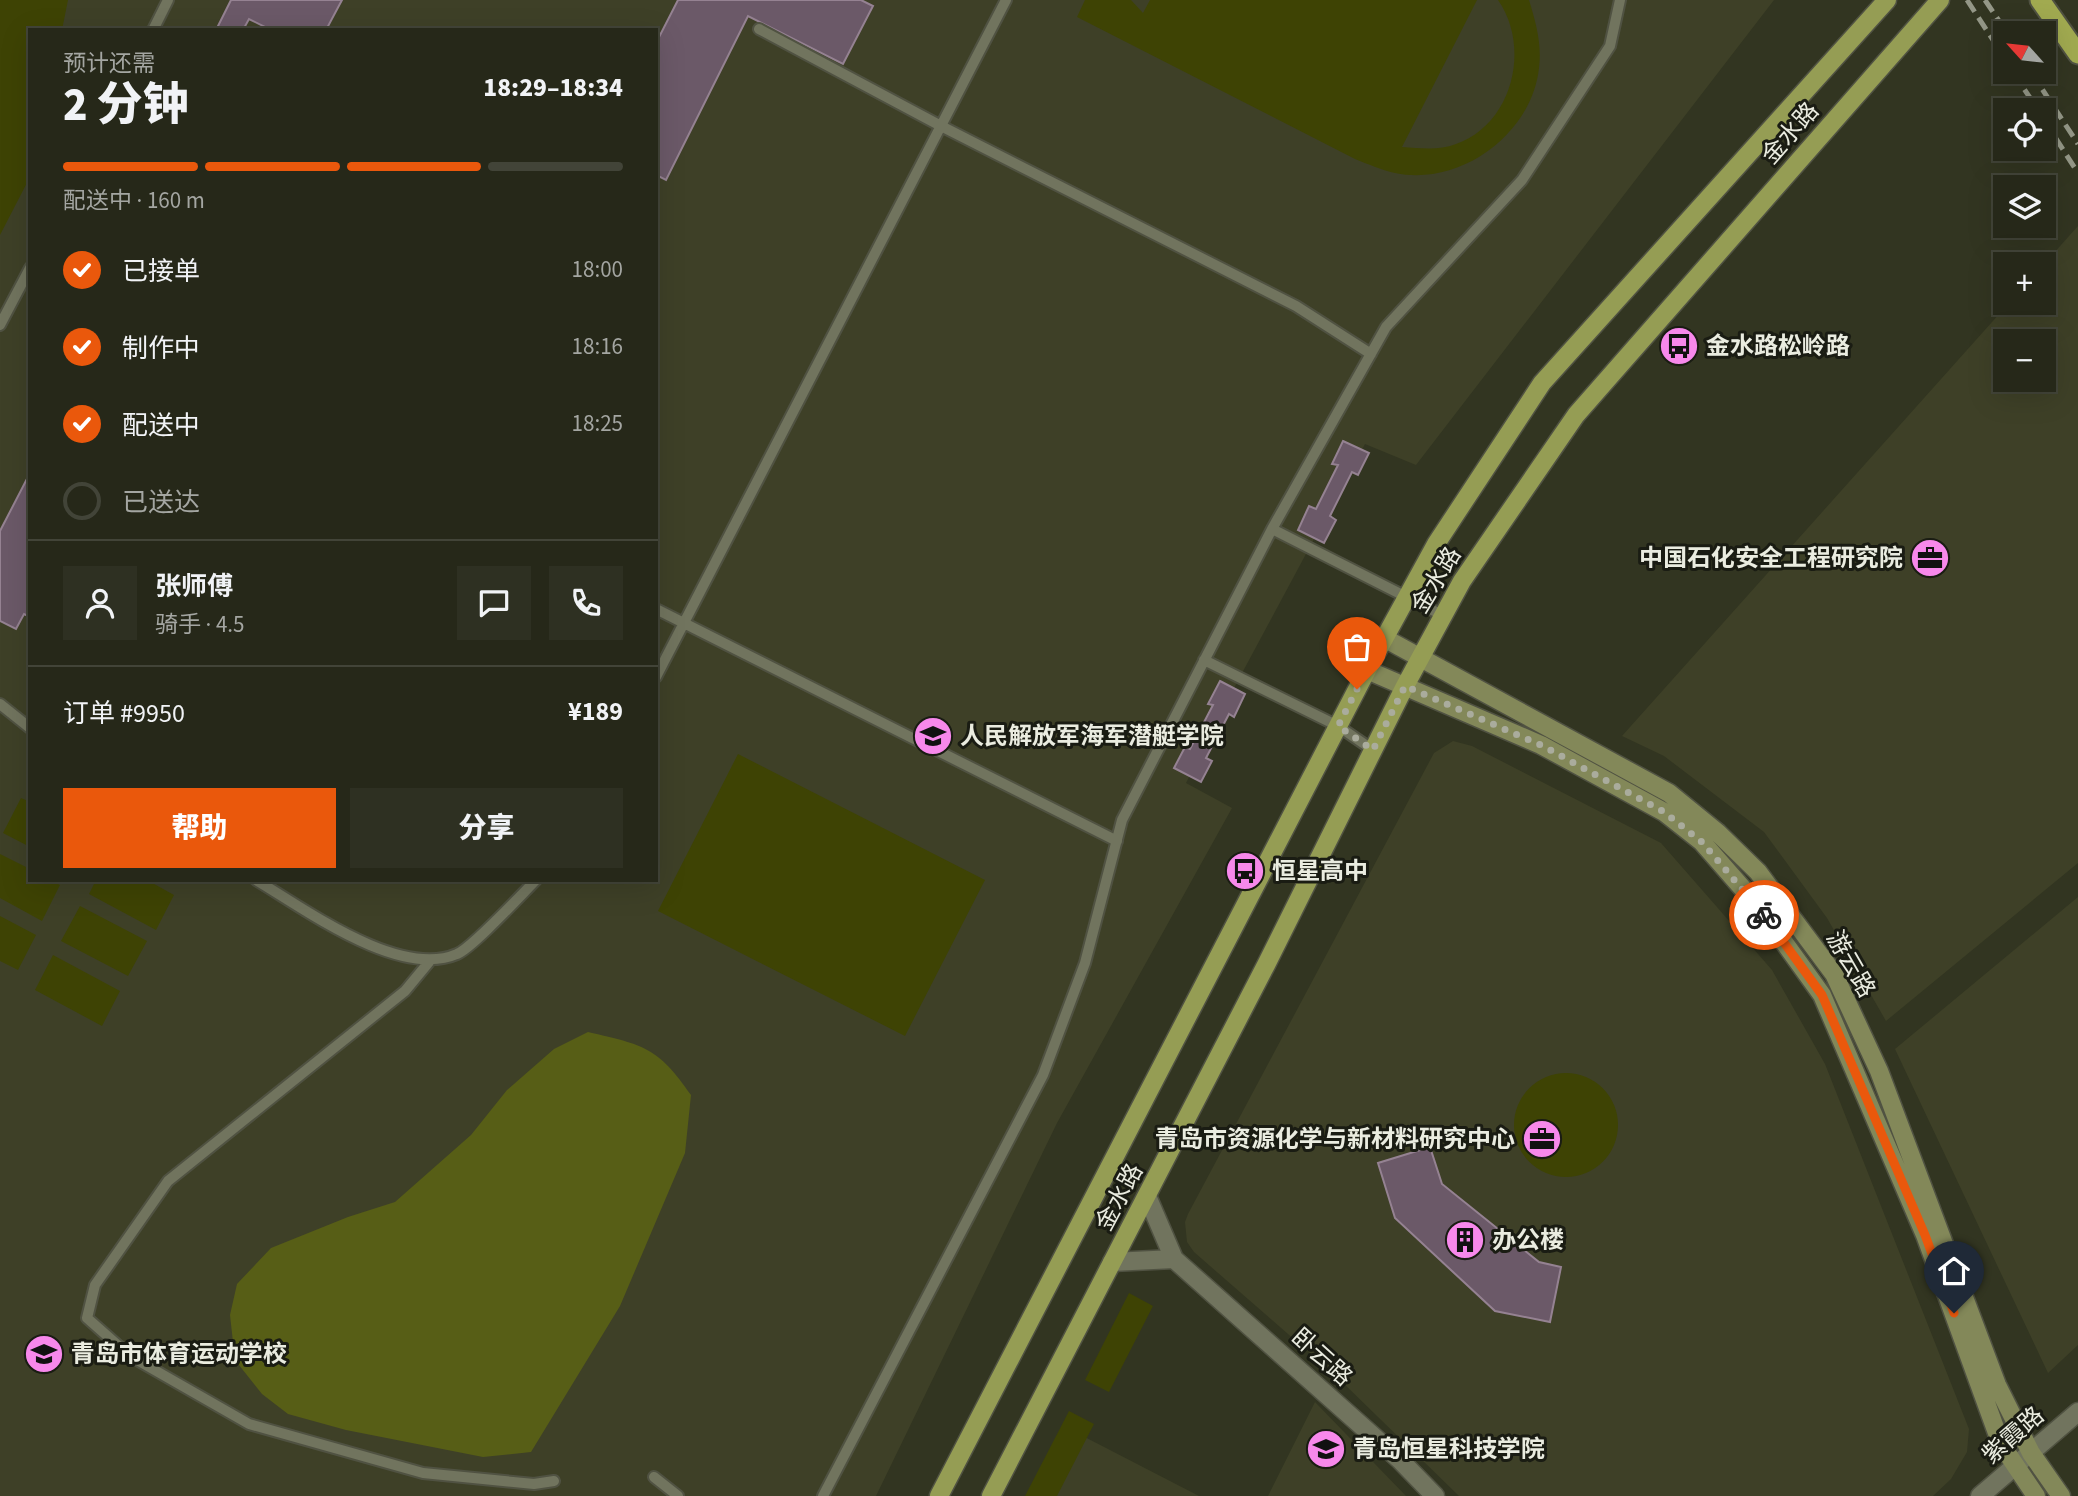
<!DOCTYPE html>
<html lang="zh">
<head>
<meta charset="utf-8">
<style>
  body { margin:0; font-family:"Source Sans 3","Noto Sans SC",sans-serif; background:#2e3022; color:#f1f3f6; height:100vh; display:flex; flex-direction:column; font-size:26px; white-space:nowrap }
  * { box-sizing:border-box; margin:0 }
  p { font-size:23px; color:#a4a6a2 }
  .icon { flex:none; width:38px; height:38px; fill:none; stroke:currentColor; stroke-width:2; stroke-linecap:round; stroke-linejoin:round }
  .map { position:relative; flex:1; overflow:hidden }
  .details { position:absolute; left:28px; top:28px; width:630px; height:854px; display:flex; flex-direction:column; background:#262819; border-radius:0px; box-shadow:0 7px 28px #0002,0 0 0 2px #424438 }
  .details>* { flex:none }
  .needle { width:46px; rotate:297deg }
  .buttons { position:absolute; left:1993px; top:21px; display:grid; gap:14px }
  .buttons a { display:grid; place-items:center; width:63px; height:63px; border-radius:0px; background:#262819; box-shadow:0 7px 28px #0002,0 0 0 2px #424438; font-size:35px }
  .pin { position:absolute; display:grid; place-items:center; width:60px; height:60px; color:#fff; margin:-72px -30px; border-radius:50% 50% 50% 0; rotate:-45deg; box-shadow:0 0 7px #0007 }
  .pin .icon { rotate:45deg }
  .courier { position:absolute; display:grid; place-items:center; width:70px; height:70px; margin:-35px; border:5px solid #ea580c; border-radius:50%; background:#fff; color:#222; box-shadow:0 2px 9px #0007 }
  .head em { font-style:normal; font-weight:800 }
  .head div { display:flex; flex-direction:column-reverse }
  .head { display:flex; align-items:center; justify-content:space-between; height:119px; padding:0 35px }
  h1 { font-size:46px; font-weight:800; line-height:52px }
  .bar { display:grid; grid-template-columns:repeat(4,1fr); gap:10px 7px; align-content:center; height:84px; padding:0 35px }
  .bar i { height:9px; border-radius:5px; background:#424438 }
  .bar .active { background:#ea580c }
  .bar p { grid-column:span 4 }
  .line { display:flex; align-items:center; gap:18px; padding:0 35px; border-top:2px solid #424438 }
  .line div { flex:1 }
  .round { display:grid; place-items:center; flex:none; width:74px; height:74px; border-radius:0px; background:#2e3022 }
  ol { padding:0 35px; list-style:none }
  li { display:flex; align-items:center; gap:21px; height:77px }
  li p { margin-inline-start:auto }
  li .icon { padding:7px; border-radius:50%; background:#ea580c; color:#fff; stroke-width:4 }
  li:last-child { color:#a4a6a2 }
  li i { width:38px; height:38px; border:4px solid #424438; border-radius:50% }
  .cta { display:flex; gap:14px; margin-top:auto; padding:14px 35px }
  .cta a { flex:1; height:80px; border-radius:0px; background:#ea580c; color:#fff; font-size:28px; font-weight:800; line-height:80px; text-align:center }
  .cta a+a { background:#2e3022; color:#f1f3f6 }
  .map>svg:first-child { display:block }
  .built { fill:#3e4027; fill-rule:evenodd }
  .green { fill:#3e4304 }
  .water { fill:#575e16 }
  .building { fill:#6b5968; stroke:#958292; stroke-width:2 }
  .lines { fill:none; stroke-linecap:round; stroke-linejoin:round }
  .service-casing { stroke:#505242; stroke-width:14 }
  .minor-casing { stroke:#505242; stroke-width:21 }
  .tertiary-casing { stroke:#505242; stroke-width:21 }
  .secondary-casing { stroke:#505242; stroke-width:21 }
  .primary-casing { stroke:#505242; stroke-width:21 }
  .trunk-casing { stroke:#505242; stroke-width:23 }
  .service { stroke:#71745e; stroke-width:10 }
  .minor { stroke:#71745e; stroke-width:18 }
  .tertiary { stroke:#71745e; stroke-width:18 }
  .secondary { stroke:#838859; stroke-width:18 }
  .primary { stroke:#959d54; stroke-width:18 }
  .trunk { stroke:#a1aa50; stroke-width:19 }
  .rail { stroke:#949787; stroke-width:5; stroke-dasharray:14 7; stroke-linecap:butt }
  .done { stroke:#aaac9d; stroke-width:7; stroke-dasharray:0 12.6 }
  .route { stroke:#ea580c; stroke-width:9 }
  .labels { text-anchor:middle; stroke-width:6; stroke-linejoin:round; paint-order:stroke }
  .street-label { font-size:24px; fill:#eaece0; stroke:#1a1c13 }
  .poi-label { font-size:24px; font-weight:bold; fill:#eaece0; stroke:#1a1c13; text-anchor:start }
</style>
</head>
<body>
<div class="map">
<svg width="2078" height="1496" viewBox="0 0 2078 1496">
  <rect width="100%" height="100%" fill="#323521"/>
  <path class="built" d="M0,0H1774L1416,465L1365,444L1234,688L1186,783L1232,808L1057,1123L876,1496H0ZM30,30H656V880H30Z
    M2078,226V863L1886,1021L1827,918L1764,832L1664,756L1622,736L2009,303H2044V264ZM2006,341H2044V380H2006Z
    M1453,741L1472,746L1661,843L1772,970L1825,1064L1969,1429L1967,1452L1951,1479L1933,1496H1459L1336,1376L1194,1252L1187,1242L1185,1222L1188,1214L1434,753Z
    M2078,897V1345L2048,1373L1895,1049Z
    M1315,1402L1406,1496H1268Z
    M1077,1433L1199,1496H1046Z"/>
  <path class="green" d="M0,0H68L62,30H30V177L0,235Z
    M1085,0H1131L1143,13L1150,0H1477L1402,147C1420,148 1438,151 1456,144C1513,124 1531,47 1498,0H1529C1536,23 1542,44 1539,68C1532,134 1460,187 1395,173C1381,170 1368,164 1355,159L1077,17Z
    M738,754L985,880L905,1036L658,911Z
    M21,798L30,802V847L3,833Z
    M0,854L30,869V880H50L60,885L42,921L0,898Z
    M96,880H147L174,895L156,930L89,894Z
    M80,906L147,941L128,976L61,941Z
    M0,916L36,935L18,970L0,961Z
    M53,955L120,991L102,1026L35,990Z
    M1514 1125a52 52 0 1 1 104 0a52 52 0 1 1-104 0Z
    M1129,1293L1153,1306L1109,1392L1085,1380Z
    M1069,1411L1094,1424L1057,1496H1025Z"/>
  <path class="water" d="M588,1032C644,1045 658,1047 691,1095L685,1153L620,1306L531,1452L483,1457L346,1430L288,1414L262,1394L235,1360L230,1315L237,1284L271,1248L348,1217L395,1202L471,1135L507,1090L554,1049Z"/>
  <path class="building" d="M231,0H342L326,30H271L249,19L243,30H216Z
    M678,0H861L873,6L843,64L748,16L666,180L656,175V43Z
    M1343,441L1369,453L1358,475L1352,472L1330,516L1336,520L1324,543L1298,530L1309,506L1316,509L1338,465L1332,464Z
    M30,473V617L24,614L16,629L0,621V531Z
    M1220,681L1245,694L1234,717L1229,714L1206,758L1212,761L1201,782L1174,768L1185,747L1190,749L1213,705L1208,704Z
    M1430,1147L1442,1184L1539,1262L1561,1267L1550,1322L1495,1311L1395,1218L1378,1163Z"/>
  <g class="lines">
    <g class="service-casing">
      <path id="service" d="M759,29L941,126L1296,306L1371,354
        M153,30L168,0
        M0,325L30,268
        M1272,529L1442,615
        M656,609L1117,841
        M1204,660L1338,726L1373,750
        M656,677L1006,0
        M0,704L30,728
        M256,880C305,909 399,979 457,954C472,948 521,895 536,880
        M429,962L405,991L168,1181L95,1285L87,1318L130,1356L249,1424L423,1473L534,1484L554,1481
        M654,1477L678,1496
        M823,1496L1043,1075L1085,963L1122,820L1272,529L1386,327L1522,180L1610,46L1620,0"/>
    </g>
    <g class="minor-casing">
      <path id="minor" d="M1174,1259L1400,1460L1435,1496
        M1112,1262L1174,1259L1147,1196"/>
    </g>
    <g class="tertiary-casing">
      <path id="tertiary" d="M1980,1496L2078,1412"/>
    </g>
    <g class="secondary-casing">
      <path id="secondary" d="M1384,638L1669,793L1718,833L1758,872L1834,974L1879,1071L1997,1385L2031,1453L2061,1496
        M1367,670L1541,745L1664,812L1702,842L1758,906L1822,995L1925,1235L2001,1444L2036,1496"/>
    </g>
    <g class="primary-casing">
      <path id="primary" d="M939,1496L1367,670L1436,544L1542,383L1887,0
        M991,1496L1266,965L1405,686L1462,581L1576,415L1940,0"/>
    </g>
    <g class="trunk-casing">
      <path id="trunk" d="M2040,0L2078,54"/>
    </g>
    <use href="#service" class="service"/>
    <use href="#minor" class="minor"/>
    <use href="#tertiary" class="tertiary"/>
    <use href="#secondary" class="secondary"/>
    <use href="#primary" class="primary"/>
    <use href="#trunk" class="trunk"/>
    <path class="rail" d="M1967,0L2006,60
      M1985,0L2007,33
      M2013,72L2038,110
      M2031,72L2078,144
      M2044,120L2078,173"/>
  </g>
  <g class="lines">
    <path class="done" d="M1357,689L1338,726L1373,750L1405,686L1541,745L1664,812L1702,842L1764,915"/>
    <path class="route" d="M1764,915L1822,995L1925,1235L1954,1313"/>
  </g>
  <defs>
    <g id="bus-disc" transform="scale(2.0125)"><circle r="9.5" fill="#f788eb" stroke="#1a1c13"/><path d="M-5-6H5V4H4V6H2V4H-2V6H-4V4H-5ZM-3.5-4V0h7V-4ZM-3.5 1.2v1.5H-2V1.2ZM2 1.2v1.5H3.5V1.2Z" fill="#111"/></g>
    <g id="office-disc" transform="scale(2.0125)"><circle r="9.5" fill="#f788eb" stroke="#1a1c13"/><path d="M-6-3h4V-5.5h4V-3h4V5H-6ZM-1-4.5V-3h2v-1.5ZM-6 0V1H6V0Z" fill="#111"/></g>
    <g id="university-disc" transform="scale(2.0125)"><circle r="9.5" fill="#f788eb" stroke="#1a1c13"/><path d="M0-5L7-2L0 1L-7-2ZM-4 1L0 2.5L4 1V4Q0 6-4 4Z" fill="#111"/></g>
    <g id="building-disc" transform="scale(2.0125)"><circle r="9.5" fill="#f788eb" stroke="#1a1c13"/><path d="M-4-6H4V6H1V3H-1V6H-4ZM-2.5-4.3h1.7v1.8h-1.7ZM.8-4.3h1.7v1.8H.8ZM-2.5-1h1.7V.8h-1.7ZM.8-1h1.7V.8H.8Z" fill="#111"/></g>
    <g id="school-disc" transform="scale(2.0125)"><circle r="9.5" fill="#f788eb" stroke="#1a1c13"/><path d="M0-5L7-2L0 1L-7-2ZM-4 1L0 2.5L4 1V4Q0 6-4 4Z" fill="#111"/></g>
  </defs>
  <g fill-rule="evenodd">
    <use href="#bus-disc" x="1679" y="346"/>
    <use href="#office-disc" x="1930" y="558"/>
    <use href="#university-disc" x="933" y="736"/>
    <use href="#bus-disc" x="1245" y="871"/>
    <use href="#office-disc" x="1542" y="1139"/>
    <use href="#building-disc" x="1465" y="1240"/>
    <use href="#school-disc" x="44" y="1354"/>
    <use href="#university-disc" x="1326" y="1449"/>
  </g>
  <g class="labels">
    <g class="street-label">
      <text transform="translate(1790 133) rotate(-49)" y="8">金水路</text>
      <text transform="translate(1436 580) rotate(-59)" y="8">金水路</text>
      <text transform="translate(1851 964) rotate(60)" y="8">游云路</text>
      <text transform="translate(1119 1197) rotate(-62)" y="8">金水路</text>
      <text transform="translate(1322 1357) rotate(42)" y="8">卧云路</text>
      <text transform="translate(2013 1435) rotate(-41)" y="8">紫霞路</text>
    </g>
    <g class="poi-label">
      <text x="1706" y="354">金水路松岭路</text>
      <text x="1903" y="566" text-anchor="end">中国石化安全工程研究院</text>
      <text x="960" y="744">人民解放军海军潜艇学院</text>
      <text x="1272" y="879">恒星高中</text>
      <text x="1515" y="1147" text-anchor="end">青岛市资源化学与新材料研究中心</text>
      <text x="1492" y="1248">办公楼</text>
      <text x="71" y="1362">青岛市体育运动学校</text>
      <text x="1353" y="1457">青岛恒星科技学院</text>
    </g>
  </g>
</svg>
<div class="buttons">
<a><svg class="needle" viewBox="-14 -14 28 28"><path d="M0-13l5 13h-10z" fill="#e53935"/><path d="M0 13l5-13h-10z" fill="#a4a6a2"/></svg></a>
<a><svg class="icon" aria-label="locate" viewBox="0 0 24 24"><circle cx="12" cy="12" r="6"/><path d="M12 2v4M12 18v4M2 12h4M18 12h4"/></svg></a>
<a><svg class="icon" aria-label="layers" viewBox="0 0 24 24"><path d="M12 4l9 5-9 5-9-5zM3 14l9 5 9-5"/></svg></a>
<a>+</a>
<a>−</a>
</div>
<div class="pin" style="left:1357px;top:689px;background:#ea580c"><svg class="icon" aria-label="bag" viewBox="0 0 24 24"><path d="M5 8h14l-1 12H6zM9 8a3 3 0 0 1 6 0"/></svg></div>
<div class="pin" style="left:1954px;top:1313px;background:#1f2937"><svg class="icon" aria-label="home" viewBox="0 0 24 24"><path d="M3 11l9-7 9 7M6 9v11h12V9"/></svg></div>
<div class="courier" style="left:1764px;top:915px"><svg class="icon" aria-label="bike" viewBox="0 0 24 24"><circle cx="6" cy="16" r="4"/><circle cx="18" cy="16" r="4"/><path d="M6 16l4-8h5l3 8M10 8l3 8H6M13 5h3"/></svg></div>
<section class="details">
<div class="head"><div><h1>2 分钟</h1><p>预计还需</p></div><em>18:29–18:34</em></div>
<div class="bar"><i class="active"></i><i class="active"></i><i class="active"></i><i></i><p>配送中 · 160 m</p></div>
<ol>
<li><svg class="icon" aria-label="check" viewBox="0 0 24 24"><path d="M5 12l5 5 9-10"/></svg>已接单<p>18:00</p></li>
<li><svg class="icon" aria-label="check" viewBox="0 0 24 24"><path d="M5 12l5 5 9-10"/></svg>制作中<p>18:16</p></li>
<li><svg class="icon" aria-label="check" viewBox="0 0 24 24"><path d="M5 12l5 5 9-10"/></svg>配送中<p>18:25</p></li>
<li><i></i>已送达</li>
</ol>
<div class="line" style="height:126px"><a class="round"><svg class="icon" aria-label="person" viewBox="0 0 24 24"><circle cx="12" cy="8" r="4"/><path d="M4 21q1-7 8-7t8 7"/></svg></a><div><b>张师傅</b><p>骑手 · 4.5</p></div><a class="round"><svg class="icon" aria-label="chat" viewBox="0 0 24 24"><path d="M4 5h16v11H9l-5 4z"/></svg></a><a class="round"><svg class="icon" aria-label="phone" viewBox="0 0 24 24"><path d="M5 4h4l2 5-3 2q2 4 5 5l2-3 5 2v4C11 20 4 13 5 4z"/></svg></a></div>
<div class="line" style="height:91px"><div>订单 #9950</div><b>¥189</b></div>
<div class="cta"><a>帮助</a><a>分享</a></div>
</section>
</div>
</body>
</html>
